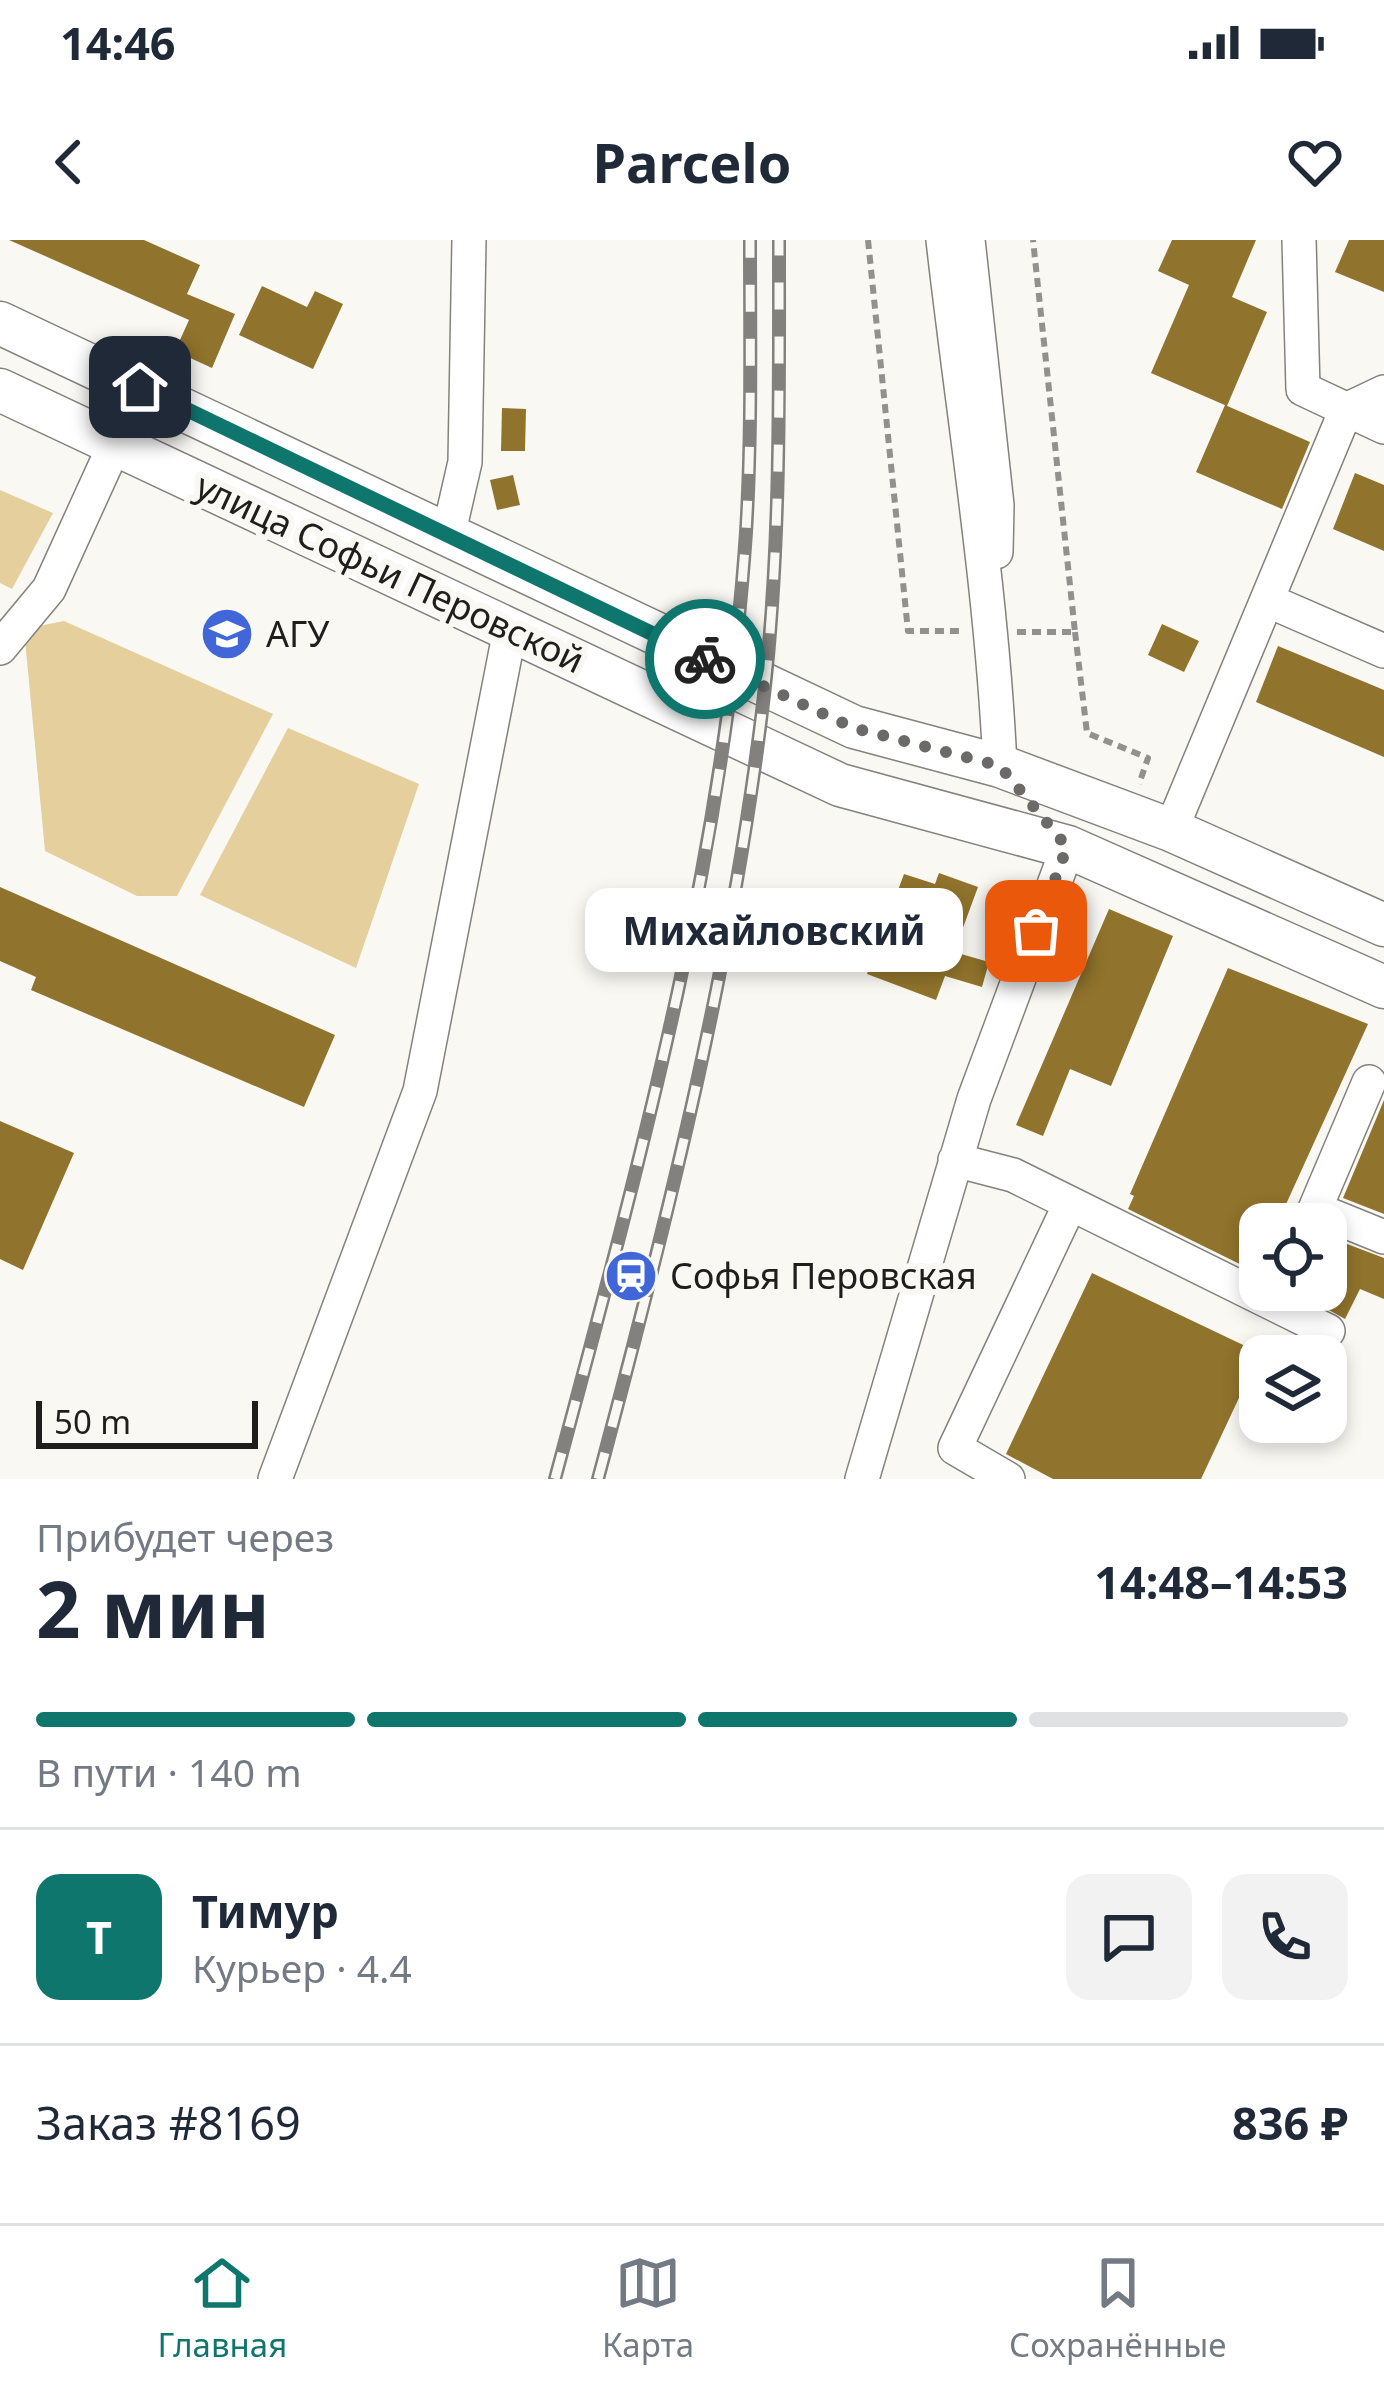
<!DOCTYPE html>
<html lang="ru">
<head>
<meta charset="utf-8">
<style>
  body { margin:0; font-family:"Noto Sans",sans-serif; background:#f2f2f3; color:#1f2937; height:100vh; display:flex; flex-direction:column; font-size:45px; white-space:nowrap }
  * { box-sizing:border-box; margin:0 }
  p { font-size:39px; color:#747a83 }
  .icon { flex:none; width:66px; height:66px; fill:none; stroke:currentColor; stroke-width:2; stroke-linecap:round; stroke-linejoin:round }
  .map { position:relative; height:1239px; overflow:hidden }
  .details { display:flex; flex-direction:column; background:#fff; flex:1 }
  .details>* { flex:none }
  .controls { position:absolute; left:1239px; top:963px; display:grid; gap:24px }
  .controls a { display:grid; place-items:center; width:108px; height:108px; border-radius:24px; background:#fff; box-shadow:0 6px 18px #0003; font-size:60px }
  .scale { position:absolute; left:36px; bottom:30px; width:222px; box-sizing:border-box; padding-left:12px; border:6px solid #1f1e1d; border-top:0; font-size:33px; line-height:42px; white-space:nowrap; color:#1f1e1d; -webkit-text-stroke:9px #faf8f3; paint-order:stroke }
  .pin { position:absolute; display:grid; place-items:center; width:102px; height:102px; color:#fff; margin:-51px; border-radius:24px; box-shadow:0 6px 18px #0006 }
  .courier { position:absolute; display:grid; place-items:center; width:120px; height:120px; margin:-60px; border:9px solid #0f766e; border-radius:50%; background:#fff; color:#222; box-shadow:0 3px 15px #0007 }
  .bubble { position:absolute; height:84px; border-radius:24px; background:#fff; box-shadow:0 6px 18px #0003; font-size:39px; font-weight:700; line-height:84px; text-align:center }
  .headline em { font-style:normal; font-weight:700 }
  .headline div { display:flex; flex-direction:column-reverse }
  .headline { display:flex; align-items:center; justify-content:space-between; height:204px; padding:0 36px }
  h1 { font-size:78px; font-weight:700; line-height:90px }
  .bar { display:grid; grid-template-columns:repeat(4,1fr); gap:18px 12px; align-content:center; height:144px; padding:0 36px }
  .bar i { height:15px; border-radius:9px; background:#e0e1e3 }
  .bar .selected { background:#0f766e }
  .bar p { grid-column:span 4 }
  .line { display:flex; align-items:center; gap:30px; padding:0 36px; border-top:3px solid #e0e1e3 }
  .line div { flex:1 }
  .round { display:grid; place-items:center; flex:none; width:126px; height:126px; border-radius:24px; background:#f2f2f3 }
  .status { display:flex; justify-content:space-between; align-items:center; height:84px; padding:0 60px; background:#fff; direction:ltr }
  .status svg { height:33px; fill:currentColor }
  header { display:flex; justify-content:space-between; align-items:center; height:156px; padding:0 36px; background:#fff; font-size:54px; font-weight:700 }
  .menu { display:flex; justify-content:space-around; align-items:center; height:168px; border-top:3px solid #e0e1e3; background:#fff; font-size:33px; color:#747a83 }
  .menu a { display:grid; justify-items:center; gap:6px }
  .menu .selected { color:#0f766e }
  .map>svg:first-child { display:block }
  .green { fill:#e5cf9d }
  .building { fill:#90732c }
  .lines { fill:none; stroke-linecap:round; stroke-linejoin:round }
  .minor-casing { stroke:#84827d; stroke-width:36 }
  .major-casing { stroke:#84827d; stroke-width:45 }
  .path { stroke:#92918e; stroke-width:6; stroke-dasharray:9 6; stroke-linecap:butt }
  .minor { stroke:#fff; stroke-width:33 }
  .major { stroke:#fff; stroke-width:42 }
  .rail-casing { stroke:#82817e; stroke-width:14 }
  .rail { stroke:#faf8f3; stroke-width:9; stroke-dasharray:27; stroke-linecap:butt }
  .done { stroke:#6c6a68; stroke-width:12; stroke-dasharray:0 21.6 }
  .route { stroke:#0f766e; stroke-width:15 }
  .labels { text-anchor:middle; stroke-width:12; stroke-linejoin:round; paint-order:stroke }
  .street-label { font-size:36px; fill:#1f1e1d; stroke:#faf8f3 }
  .poi-label { font-size:36px; fill:#1f1e1d; stroke:#faf8f3; text-anchor:start }
</style>
</head>
<body>
<div class="status"><b>14:46</b><svg viewBox="0 0 49 12"><path d="M0 12V9h3v3zM5 12V6h3v6zM10 12V3h3v9zM15 12V0h3v12zM26 1h20v11H26zM47 4h2v5h-2z"/></svg></div>
<header><svg class="icon" aria-label="back" viewBox="0 0 24 24"><path d="M15 5l-7 7 7 7"/></svg>Parcelo<svg class="icon" aria-label="heart" viewBox="0 0 24 24"><path d="M12 20l-8-8c-3-5 5-10 8-4 3-6 11-1 8 4z"/></svg></header>
<div class="map">
<svg width="1384" height="1239" viewBox="0 0 1384 1239">
  <rect width="100%" height="100%" fill="#faf8f3"/>
  <path class="green" d="M0,250L53,273L12,349L0,343Z
    M64,381L273,474L177,656H137L45,611L24,389Z
    M288,488L419,544L356,728L200,655Z"/>
  <path class="building" d="M9,0H144L200,25L187,54L235,74L212,128L175,111L189,80Z
    M1172,0H1256L1232,57L1267,72L1227,166L1151,133L1189,45L1158,31Z
    M1349,0H1384V52L1335,32Z
    M262,46L307,67L315,51L343,64L313,129L239,95Z
    M1225,165L1310,202L1282,269L1196,232Z
    M502,168L526,169L525,211H501Z
    M1355,233L1384,245V311L1333,289Z
    M513,235L520,265L497,270L490,240Z
    M1162,384L1199,401L1184,432L1148,415Z
    M1278,406L1384,450V517L1256,462Z
    M939,633L978,647L954,712L989,722L982,747L945,736L936,760L867,734L904,634L935,644Z
    M0,647L335,795L304,867L31,750L36,737L0,721Z
    M1109,669L1173,696L1111,846L1070,829L1043,896L1016,885Z
    M1228,728L1368,784L1277,984H1260V1034L1128,969L1134,956L1130,954Z
    M1384,860V974L1343,958Z
    M0,881L74,913L23,1030L0,1019Z
    M1326,996L1384,1018V1059L1360,1049L1345,1079L1293,1050H1326Z
    M1092,1033L1260,1113L1201,1239H1053L1006,1214Z"/>
  <g class="lines">
    <g class="minor-casing">
      <path id="minor" d="M943,0C963,176 992,350 1000,526
        M968,0L997,265L996,312
        M1299,0L1303,149L1384,187
        M448,296L465,222L469,0
        M1269,361L1384,411
        M0,408L49,349L115,204
        M1171,590L1346,170L1384,152
        M1369,842L1315,969L1384,997
        M955,920L1013,935L1328,1091
        M275,1239L420,851L510,390
        M862,1239L974,859L1068,607
        M1008,1239L955,1208L1070,964"/>
    </g>
    <g class="major-casing">
      <path id="major" d="M0,83L854,487L1000,526L1171,590L1384,685
        M0,150L840,545L1068,607L1384,747"/>
    </g>
    <path class="path" d="M868,0L908,391H962
      M1017,392H1075L1033,0
      M1075,392L1087,493L1148,518L1139,544"/>
    <use href="#minor" class="minor"/>
    <use href="#major" class="major"/>
    <g class="rail-casing">
      <path id="rail" d="M555,1239C638,929 725,614 746,292C752,195 750,97 750,0
        M598,1239C667,981 733,721 764,455C781,305 779,151 779,0"/>
    </g>
    <use href="#rail" class="rail"/>
  </g>
  <g class="lines">
    <path class="done" d="M705,419L854,488L1000,526L1067,607L1036,691"/>
    <path class="route" d="M140,147L705,419"/>
  </g>
  <defs>
    <g id="university-disc" transform="scale(2.7)"><circle r="9.5" fill="#4066d8" stroke="#faf8f3"/><path d="M0-5L7-2L0 1L-7-2ZM-4 1L0 2.5L4 1V4Q0 6-4 4Z" fill="#fff"/></g>
    <g id="station-disc" transform="scale(2.7)"><circle r="9.5" fill="#4066d8" stroke="#faf8f3"/><path d="M-3-6H3Q5-6 5-4V2Q5 4 3 4L4.5 6H3L1.5 4h-3L-3 6H-4.5L-3 4Q-5 4-5 2V-4Q-5-6-3-6ZM-3.5-4v3h7v-3ZM-3.5 1v1.5H-2V1ZM2 1v1.5H3.5V1Z" fill="#fff"/></g>
  </defs>
  <g fill-rule="evenodd">
    <use href="#university-disc" x="227" y="394"/>
    <use href="#station-disc" x="631" y="1036"/>
  </g>
  <g class="labels">
    <g class="street-label">
      <text transform="translate(390 333) rotate(25)" y="13">улица Софьи Перовской</text>
    </g>
    <g class="poi-label">
      <text x="266" y="407">АГУ</text>
      <text x="670" y="1049">Софья Перовская</text>
    </g>
  </g>
</svg>
<div class="controls">
<a><svg class="icon" aria-label="locate" viewBox="0 0 24 24"><circle cx="12" cy="12" r="6"/><path d="M12 2v4M12 18v4M2 12h4M18 12h4"/></svg></a>
<a><svg class="icon" aria-label="layers" viewBox="0 0 24 24"><path d="M12 4l9 5-9 5-9-5zM3 14l9 5 9-5"/></svg></a>
</div>
<div class="scale">50 m</div>
<div class="pin" style="left:1036px;top:691px;background:#ea580c"><svg class="icon" aria-label="bag" viewBox="0 0 24 24"><path d="M5 8h14l-1 12H6zM9 8a3 3 0 0 1 6 0"/></svg></div>
<div class="pin" style="left:140px;top:147px;background:#1f2937"><svg class="icon" aria-label="home" viewBox="0 0 24 24"><path d="M3 11l9-7 9 7M6 9v11h12V9"/></svg></div>
<div class="courier" style="left:705px;top:419px"><svg class="icon" aria-label="bike" viewBox="0 0 24 24"><circle cx="6" cy="16" r="4"/><circle cx="18" cy="16" r="4"/><path d="M6 16l4-8h5l3 8M10 8l3 8H6M13 5h3"/></svg></div>
<div class="bubble" style="left:585px;top:648px;width:378px">Михайловский</div>
</div>
<section class="details">
<div class="headline"><div><h1>2 мин</h1><p>Прибудет через</p></div><em>14:48–14:53</em></div>
<div class="bar"><i class="selected"></i><i class="selected"></i><i class="selected"></i><i></i><p>В пути · 140 m</p></div>
<div class="line" style="height:216px"><b class="round" style="background:#0f766e;color:#fff">Т</b><div><b>Тимур</b><p>Курьер · 4.4</p></div><a class="round"><svg class="icon" aria-label="chat" viewBox="0 0 24 24"><path d="M4 5h16v11H9l-5 4z"/></svg></a><a class="round"><svg class="icon" aria-label="phone" viewBox="0 0 24 24"><path d="M5 4h4l2 5-3 2q2 4 5 5l2-3 5 2v4C11 20 4 13 5 4z"/></svg></a></div>
<div class="line" style="height:156px"><div>Заказ #8169</div><b>836 ₽</b></div>
</section>
<nav class="menu">
<a class="selected"><svg class="icon" aria-label="home" viewBox="0 0 24 24"><path d="M3 11l9-7 9 7M6 9v11h12V9"/></svg>Главная</a>
<a><svg class="icon" aria-label="map" viewBox="0 0 24 24"><path d="M3 6l6-2 6 2 6-2v14l-6 2-6-2-6 2zM9 4v14M15 6v14"/></svg>Карта</a>
<a><svg class="icon" aria-label="saved" viewBox="0 0 24 24"><path d="M7 4h10v16l-5-4-5 4z"/></svg>Сохранённые</a>
</nav>
</body>
</html>
